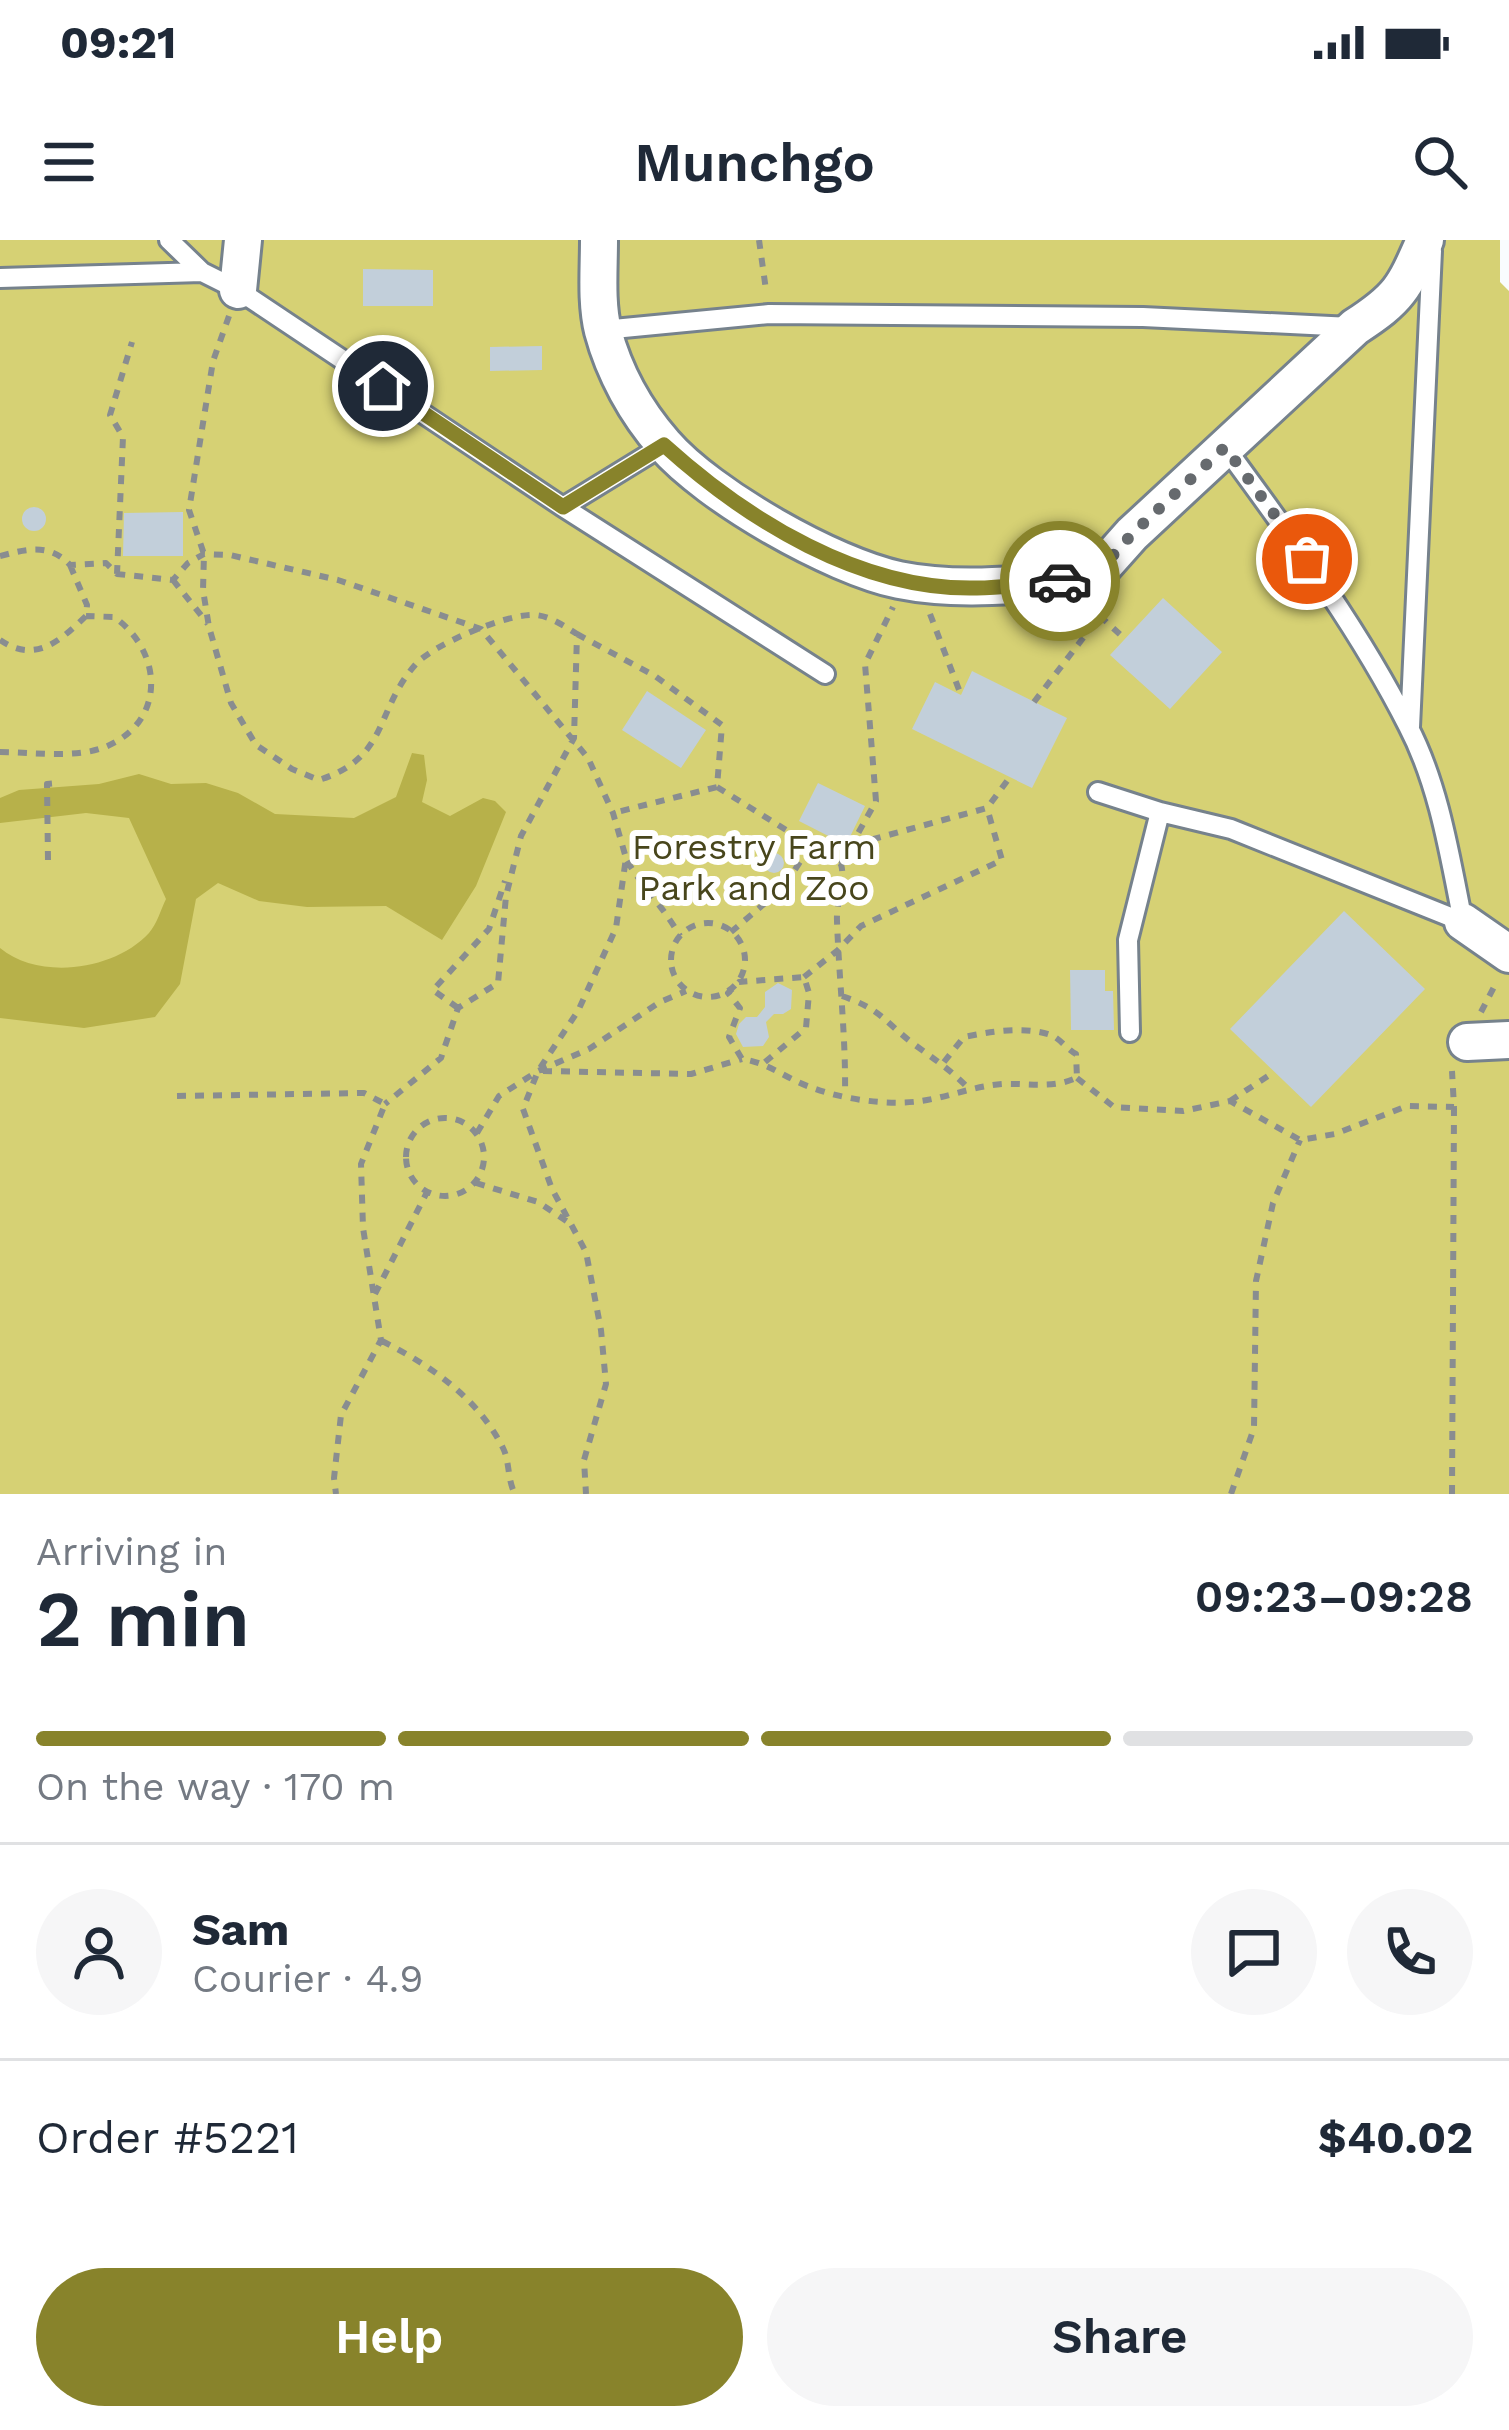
<!DOCTYPE html>
<html lang="en">
<head>
<meta charset="utf-8">
<style>
  body { margin:0; font-family:"Work Sans",sans-serif; background:#f6f6f7; color:#1f2937; height:100vh; display:flex; flex-direction:column; font-size:45px; white-space:nowrap }
  * { box-sizing:border-box; margin:0 }
  p { font-size:39px; color:#747a83 }
  .icon { flex:none; width:66px; height:66px; fill:none; stroke:currentColor; stroke-width:2; stroke-linecap:round; stroke-linejoin:round }
  .map { position:relative; height:1254px; overflow:hidden }
  .drawer { display:flex; flex-direction:column; background:#fff; flex:1 }
  .drawer>* { flex:none }
  .pin { position:absolute; display:grid; place-items:center; width:102px; height:102px; color:#fff; margin:-51px; border:6px solid #fff; border-radius:50%; box-shadow:0 3px 12px #0007 }
  .courier { position:absolute; display:grid; place-items:center; width:120px; height:120px; margin:-60px; border:9px solid #88832b; border-radius:50%; background:#fff; color:#222; box-shadow:0 3px 15px #0007 }
  .head em { font-style:normal; font-weight:600 }
  .head div { display:flex; flex-direction:column-reverse }
  .head { display:flex; align-items:center; justify-content:space-between; height:204px; padding:0 36px }
  h1 { font-size:78px; font-weight:600; line-height:90px }
  .bar { display:grid; grid-template-columns:repeat(4,1fr); gap:18px 12px; align-content:center; height:144px; padding:0 36px }
  .bar i { height:15px; border-radius:9px; background:#e0e1e3 }
  .bar .active { background:#88832b }
  .bar p { grid-column:span 4 }
  .line { display:flex; align-items:center; gap:30px; padding:0 36px; border-top:3px solid #e0e1e3 }
  .line div { flex:1 }
  .round { display:grid; place-items:center; flex:none; width:126px; height:126px; border-radius:63px; background:#f6f6f7 }
  .action { display:flex; gap:24px; margin-top:auto; padding:24px 36px }
  .action a { flex:1; height:138px; border-radius:72px; background:#88832b; color:#fff; font-size:48px; font-weight:600; line-height:138px; text-align:center }
  .action a+a { background:#f6f6f7; color:#1f2937 }
  .status { display:flex; justify-content:space-between; align-items:center; height:84px; padding:0 60px; background:#fff; direction:ltr }
  .status svg { height:33px; fill:currentColor }
  header { display:flex; justify-content:space-between; align-items:center; height:156px; padding:0 36px; background:#fff; font-size:54px; font-weight:600 }
  .map>svg:first-child { display:block }
  .green { fill:#d6d174 }
  .water { fill:#b7b14a }
  .building { fill:#c2cfda }
  .lines { fill:none; stroke-linecap:round; stroke-linejoin:round }
  .service-casing { stroke:#76828c; stroke-width:24 }
  .minor-casing { stroke:#76828c; stroke-width:42 }
  .path { stroke:#898d90; stroke-width:6; stroke-dasharray:9 9; stroke-linecap:butt }
  .service { stroke:#fff; stroke-width:18 }
  .minor { stroke:#fff; stroke-width:36 }
  .done { stroke:#666a6e; stroke-width:12; stroke-dasharray:0 21.6 }
  .route { stroke:#88832b; stroke-width:15 }
  .labels { text-anchor:middle; stroke-width:12; stroke-linejoin:round; paint-order:stroke }
  .park-label { font-size:36px; fill:#48461c; stroke:#fff }
</style>
</head>
<body>
<div class="status"><b>09:21</b><svg viewBox="0 0 49 12"><path d="M0 12V9h3v3zM5 12V6h3v6zM10 12V3h3v9zM15 12V0h3v12zM26 1h20v11H26zM47 4h2v5h-2z"/></svg></div>
<header><svg class="icon" aria-label="menu" viewBox="0 0 24 24"><path d="M4 6h16M4 12h16M4 18h16"/></svg>Munchgo<svg class="icon" aria-label="search" viewBox="0 0 24 24"><circle cx="10" cy="10" r="6"/><path d="M15 15l6 6"/></svg></header>
<div class="map">
<svg width="1509" height="1254" viewBox="0 0 1509 1254">
  <rect width="100%" height="100%" fill="#f9fcfe"/>
  <path class="green" d="M0,0H1500V42L1509,51V1254H0Z"/>
  <path class="water" d="M412,513L424,515L427,540L422,562L450,576L483,558L495,561L506,572L476,646L442,700L386,666L307,667L259,661L218,643L196,659L180,744L155,777L84,788L0,778V708C40,741 115,730 149,693C157,684 161,669 166,659L129,578L86,573L0,583V558L19,550L99,544L139,534L171,544L206,543L238,553L275,574L354,578L396,557Z"/>
  <path class="building" d="M363,29L433,30V66H363Z
    M542,106V130L490,131V107Z
    M22 279a12 12 0 1 1 24 0a12 12 0 1 1-24 0Z
    M183,272V316H123L124,273Z
    M1163,358L1222,412L1170,469L1110,415Z
    M972,431L1067,478L1032,548L912,489L935,442L961,455Z
    M647,451L706,490L681,528L622,490Z
    M818,543L865,566L846,605L799,581Z
    M764 623a10 10 0 1 1 20 0a10 10 0 1 1-20 0Z
    M1344,671L1425,749L1311,867L1230,789Z
    M1070,730H1105V751H1113L1114,790H1071Z
    M778,743L792,750L791,769L783,774H774L766,782L769,797L763,806L743,807L736,794L739,784L746,777H757L765,767V752Z"/>
  <g class="lines">
    <g class="service-casing">
      <path id="service" d="M169,0L202,32L238,50L563,267L825,434
        M0,38L202,32
        M603,90L769,74L1143,77L1351,87
        M1225,207C1290,296 1358,387 1408,486C1439,545 1450,617 1463,682
        M563,267L664,205
        M1410,487L1432,11
        M1098,552L1160,572L1231,589L1463,682
        M1130,792L1128,700L1160,572"/>
    </g>
    <g class="minor-casing">
      <path id="minor" d="M599,0C599,30 596,63 603,91C614,132 636,172 664,204C709,256 832,326 899,340C963,353 1027,343 1091,340L1132,294L1355,87C1400,58 1404,48 1425,0
        M238,50L243,0
        M1463,682L1509,714
        M1467,802L1509,800"/>
    </g>
    <path class="path" d="M759,0L766,50
      M229,76L213,121L189,270L204,314L203,350L209,387L231,463L256,505L292,529L319,540C390,517 374,471 416,424C434,404 508,373 535,375C550,376 564,386 577,394L574,498L521,596L506,656L498,743L458,768L441,818L385,864
      M0,316C27,309 50,303 70,325L106,323L117,334L173,340L188,323L204,314L230,315L338,340L481,389L588,518L613,573L626,618L616,688L578,771L538,831L523,869L552,949L586,1012L601,1090L606,1144L584,1220L586,1254
      M117,334L123,197L110,175L132,102
      M173,340L208,384
      M930,374L961,455
      M1100,376L1125,399
      M577,394L655,436L722,485L717,547L613,573
      M0,400C35,424 60,401 86,376L87,365L70,325
      M1034,462L1100,376L1098,368
      M0,512C32,512 75,519 105,507C167,482 163,411 114,377L86,376
      M717,547L841,624C846,643 836,662 837,681C839,740 846,797 845,855
      M48,620L47,544L58,543
      M627,621C643,647 664,668 680,696
      M844,622L870,600L987,568L1010,537
      M841,624L876,561L865,424L893,367
      M671 720a37 37 0 1 1 74 0a37 37 0 1 1-74 0Z
      M731,692L784,647L812,603
      M804,737L838,710L861,686L1002,620L987,568
      M842,756C883,770 883,781 915,805C934,819 951,830 968,848
      M458,768L433,750L489,689L505,641
      M1481,772L1497,741
      M765,822L806,788L809,753L804,737L739,742L728,753L740,768L729,797L742,819C769,823 785,838 810,847C841,859 888,866 921,861C949,857 974,846 1003,844C1029,843 1052,849 1076,838
      M944,822L964,797C989,792 1027,785 1053,796C1061,800 1068,810 1076,814L1077,838
      M543,831L691,834L742,819
      M1077,838L1114,867L1183,871L1230,861L1300,900L1335,894L1407,866L1454,867L1452,831
      M177,856L364,853L385,864L361,924L363,988L381,1100L341,1175L334,1238L336,1254
      M1230,861L1274,832
      M406 917a39 39 0 1 1 78 0a39 39 0 1 1-78 0Z
      M477,893L499,856L538,831L589,809L660,762L686,751
      M476,943L538,962L568,982
      M375,1054L427,952
      M382,1101C430,1125 478,1158 503,1208C510,1222 507,1239 515,1254
      M1231,1254L1254,1188L1256,1041L1273,963L1300,900
      M1452,1254L1454,868"/>
    <use href="#service" class="service"/>
    <use href="#minor" class="minor"/>
  </g>
  <g class="lines">
    <path class="done" d="M1060,341L1091,340L1132,294L1225,207L1307,319"/>
    <path class="route" d="M383,146L563,267L664,205C747,280 861,351 977,348C1004,348 1032,343 1060,341"/>
  </g>
  <g class="labels">
    <g class="park-label">
      <text x="754" y="619">Forestry Farm<tspan x="754" dy="41">Park and Zoo</tspan></text>
    </g>
  </g>
</svg>
<div class="pin" style="left:1307px;top:319px;background:#ea580c"><svg class="icon" aria-label="bag" viewBox="0 0 24 24"><path d="M5 8h14l-1 12H6zM9 8a3 3 0 0 1 6 0"/></svg></div>
<div class="pin" style="left:383px;top:146px;background:#1f2937"><svg class="icon" aria-label="home" viewBox="0 0 24 24"><path d="M3 11l9-7 9 7M6 9v11h12V9"/></svg></div>
<div class="courier" style="left:1060px;top:341px"><svg class="icon" aria-label="car" viewBox="0 0 24 24"><path d="M5 17H2v-5l4-1 3-4h7l3 4 3 1v5h-3M9 17h6M6 11h13"/><circle cx="7" cy="17" r="2"/><circle cx="17" cy="17" r="2"/></svg></div>
</div>
<section class="drawer">
<div class="head"><div><h1>2 min</h1><p>Arriving in</p></div><em>09:23–09:28</em></div>
<div class="bar"><i class="active"></i><i class="active"></i><i class="active"></i><i></i><p>On the way · 170 m</p></div>
<div class="line" style="height:216px"><a class="round"><svg class="icon" aria-label="person" viewBox="0 0 24 24"><circle cx="12" cy="8" r="4"/><path d="M4 21q1-7 8-7t8 7"/></svg></a><div><b>Sam</b><p>Courier · 4.9</p></div><a class="round"><svg class="icon" aria-label="chat" viewBox="0 0 24 24"><path d="M4 5h16v11H9l-5 4z"/></svg></a><a class="round"><svg class="icon" aria-label="phone" viewBox="0 0 24 24"><path d="M5 4h4l2 5-3 2q2 4 5 5l2-3 5 2v4C11 20 4 13 5 4z"/></svg></a></div>
<div class="line" style="height:156px"><div>Order #5221</div><b>$40.02</b></div>
<div class="action"><a>Help</a><a>Share</a></div>
</section>
</body>
</html>
